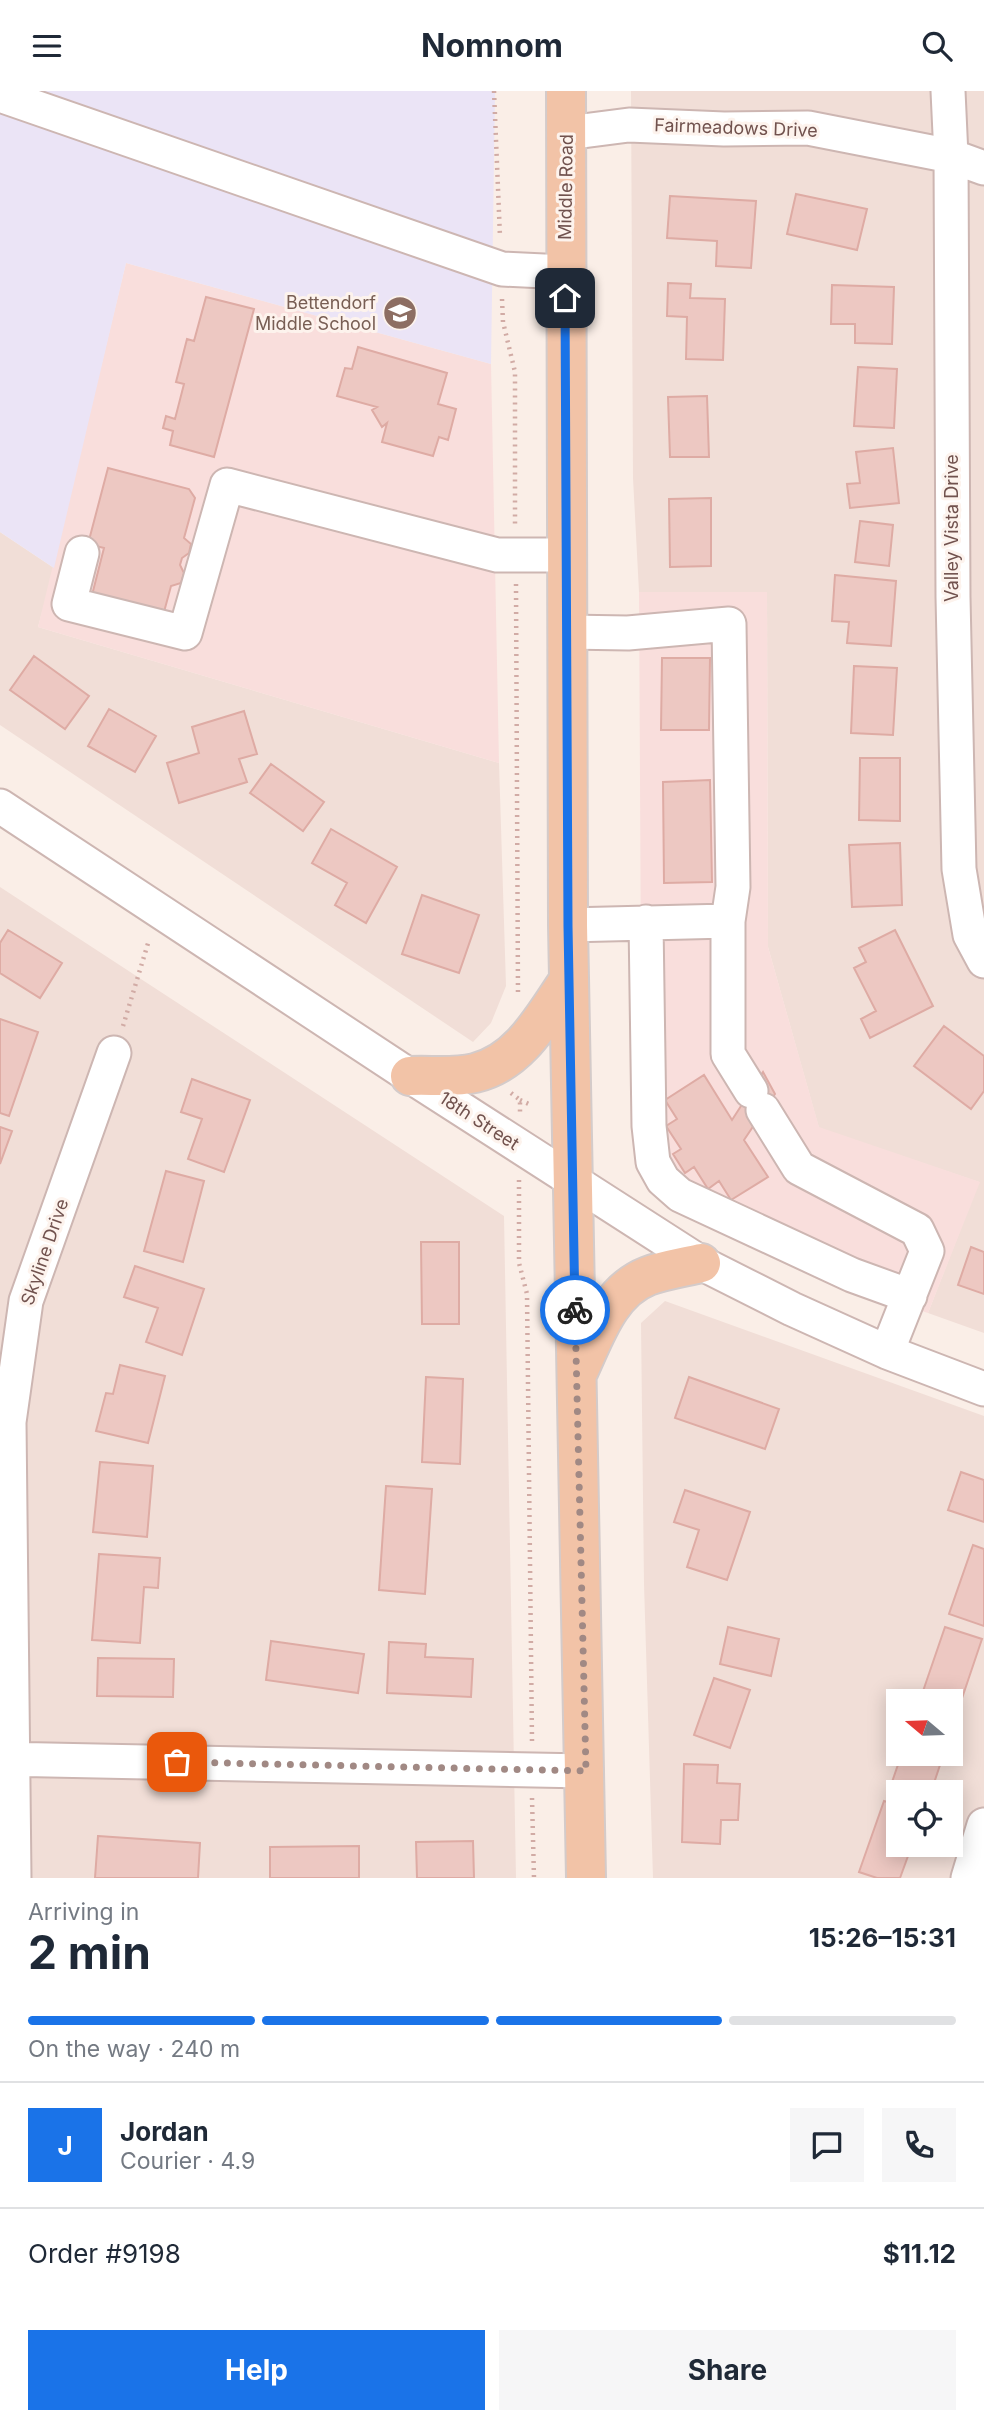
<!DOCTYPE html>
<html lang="en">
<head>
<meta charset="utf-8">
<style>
  body { margin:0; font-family:Inter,sans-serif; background:#f6f6f7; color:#1f2937; height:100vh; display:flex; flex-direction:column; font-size:26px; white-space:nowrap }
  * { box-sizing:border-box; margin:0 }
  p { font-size:23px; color:#747a83 }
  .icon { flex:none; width:38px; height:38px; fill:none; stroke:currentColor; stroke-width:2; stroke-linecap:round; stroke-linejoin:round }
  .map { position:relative; height:1787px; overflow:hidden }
  .panel { display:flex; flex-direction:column; background:#fff; flex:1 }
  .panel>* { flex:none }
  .needle { width:46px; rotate:289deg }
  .tools { position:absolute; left:886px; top:1598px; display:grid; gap:14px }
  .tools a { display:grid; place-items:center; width:77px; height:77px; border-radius:0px; background:#fff; box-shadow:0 4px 18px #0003; font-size:35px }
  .pin { position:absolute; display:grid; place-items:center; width:60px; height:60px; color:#fff; margin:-30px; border-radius:14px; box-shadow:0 4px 10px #0006 }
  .courier { position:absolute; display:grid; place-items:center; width:70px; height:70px; margin:-35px; border:5px solid #1a73e8; border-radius:50%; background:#fff; color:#222; box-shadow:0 2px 9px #0007 }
  .overview em { font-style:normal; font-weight:700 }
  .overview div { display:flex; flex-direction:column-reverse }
  .overview { display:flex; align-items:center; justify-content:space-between; height:119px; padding:0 28px }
  h1 { font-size:46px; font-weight:700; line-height:52px }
  .bar { display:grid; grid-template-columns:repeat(4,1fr); gap:10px 7px; align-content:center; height:84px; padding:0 28px }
  .bar i { height:9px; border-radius:5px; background:#e0e1e3 }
  .bar .active { background:#1a73e8 }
  .bar p { grid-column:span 4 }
  .line { display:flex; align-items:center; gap:18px; padding:0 28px; border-top:2px solid #e0e1e3 }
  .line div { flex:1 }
  .round { display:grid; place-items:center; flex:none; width:74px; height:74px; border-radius:0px; background:#f6f6f7 }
  .button { display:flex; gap:14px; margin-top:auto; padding:14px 28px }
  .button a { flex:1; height:80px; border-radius:0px; background:#1a73e8; color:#fff; font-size:28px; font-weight:700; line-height:80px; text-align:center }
  .button a+a { background:#f6f6f7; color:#1f2937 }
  header { display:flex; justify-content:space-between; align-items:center; height:91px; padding:0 28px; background:#fff; font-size:32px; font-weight:700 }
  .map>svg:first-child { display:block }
  .residential { fill:#f1ded7; fill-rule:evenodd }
  .commercial { fill:#f9dedc }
  .education { fill:#ebe4f6 }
  .building { fill:#edc8c2; stroke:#deaba4; stroke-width:2 }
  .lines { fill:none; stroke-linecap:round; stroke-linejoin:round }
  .minor-casing { stroke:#cdb6b2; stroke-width:37 }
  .major-casing { stroke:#d4cbca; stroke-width:42 }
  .path { stroke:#d1aba5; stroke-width:4.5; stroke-dasharray:2 5; stroke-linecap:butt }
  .minor { stroke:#fff; stroke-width:33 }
  .major { stroke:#f2c3a7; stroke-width:38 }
  .done { stroke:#a18984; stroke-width:7; stroke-dasharray:0 12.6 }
  .route { stroke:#1a73e8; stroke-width:9 }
  .labels { text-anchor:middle; stroke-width:6; stroke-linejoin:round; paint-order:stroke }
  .street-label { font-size:18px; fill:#71524e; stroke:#fdf3ed }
  .education-label { font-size:18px; fill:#785e54; stroke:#fdf3ed; text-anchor:end }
</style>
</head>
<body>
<header><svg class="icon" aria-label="menu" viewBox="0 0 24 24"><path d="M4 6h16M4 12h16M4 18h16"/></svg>Nomnom<svg class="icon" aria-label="search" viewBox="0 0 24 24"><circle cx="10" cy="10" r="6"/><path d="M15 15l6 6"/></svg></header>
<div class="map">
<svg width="984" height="1787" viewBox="0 0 984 1787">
  <rect width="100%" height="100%" fill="#faeee7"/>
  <path class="residential" d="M631,0H984V1242L928,1222L979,1091L819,1037L768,856L767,501H639L633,387Z
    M0,441L54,477L38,536L499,672L506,895L491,932L473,951L0,634Z
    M0,796L504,1125L516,1787H0Z
    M665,1210L984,1325V1787H653L644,1493L641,1232ZM898,1610H950V1662H898ZM898,1701H950V1754H898Z"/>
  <path class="commercial" d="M126,172L491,273L499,672L38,536Z
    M639,501H767L768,856L819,1036L980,1091L928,1222L835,1191L642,1064Z"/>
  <path class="education" d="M0,0H495L491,273L126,172L54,477L0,441Z"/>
  <path class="building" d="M796,103L867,118L857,159L787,143Z
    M670,105L756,110L751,177L716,175L717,150L667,147Z
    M668,192L691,193L690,207L725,208L723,269L686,268L687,226L667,225Z
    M832,194L894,196L892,253L855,252V233H831Z
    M206,206L254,218L214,366L170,354L173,340L163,337L166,325L175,328L184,293L176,291L187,248L194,250Z
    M358,256L447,282L438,313L456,318L448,349L439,346L433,365L382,351L387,332L382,336L372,319L377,316L337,305L345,277L352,278Z
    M858,276L897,278L894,337L854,335Z
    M707,305L709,366H670L668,306Z
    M893,357L899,412L850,417L847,393L860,392L856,361Z
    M108,377L189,398L195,407L184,447L191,453L189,462L182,467L180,474L184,482L181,492L171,495L164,521L90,512L104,457L88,453Z
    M711,407V475L670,476L669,408Z
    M860,430L893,434L889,475L855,471Z
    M835,484L896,490L891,555L847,552L849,531L832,530Z
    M34,565L89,605L65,638L10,599Z
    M662,567H710L709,639H661Z
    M854,575L897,577L893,644L851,642Z
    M109,618L156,645L135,681L88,655Z
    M244,620L257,663L239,668L247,691L179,712L167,672L199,662L192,636Z
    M860,667H900V730L859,729Z
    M271,673L324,711L303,740L250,702Z
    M710,689L712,791L664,792L663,691Z
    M331,738L397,776L366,832L335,814L347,792L312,772Z
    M900,752L902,814L852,816L849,754Z
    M422,804L479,824L459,882L402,863Z
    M8,839L62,872L40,907L0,882V852Z
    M895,839L933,915L870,947L861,928L876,920L854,877L866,871L859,857Z
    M0,928L38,941L9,1025L0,1022Z
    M944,935L984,965V1000L971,1018L914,975Z
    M763,981L775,1003L744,1049L768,1086L731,1109L719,1090L708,1098L694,1076L685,1082L673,1063L681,1058L666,1035L677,1028L665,1009L704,984L732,1029Z
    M192,988L250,1009L224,1081L188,1068L202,1028L181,1021Z
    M0,1036L12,1040L0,1073Z
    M166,1080L204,1090L183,1171L144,1160Z
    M421,1151H459V1233H422Z
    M971,1156L984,1161V1203L958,1194Z
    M135,1175L204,1198L182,1264L146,1251L158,1217L124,1206Z
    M120,1274L165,1285L148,1352L96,1340L106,1302L113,1303Z
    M426,1286L463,1288L460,1373L422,1371Z
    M689,1286L779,1318L765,1358L675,1327Z
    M100,1371L153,1375L147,1446L93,1441Z
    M961,1381L984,1389V1431L948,1419Z
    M386,1395L432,1398L425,1503L379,1499Z
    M685,1399L750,1421L727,1489L687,1476L699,1439L674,1431Z
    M973,1454L984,1458V1535L949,1523Z
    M99,1463L160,1467L158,1497L144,1496L140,1552L92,1549Z
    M728,1536L779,1548L771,1585L720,1573Z
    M945,1536L982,1548L958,1619L950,1616V1610H933L921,1606Z
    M271,1550L364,1563L358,1602L266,1589Z
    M389,1551L426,1553L425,1566L473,1568L471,1606L387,1602Z
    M98,1567L174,1568L173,1606L97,1605Z
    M714,1587L750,1599L730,1657L694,1644Z
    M902,1662H944L931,1701H911L891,1694Z
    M684,1673L718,1674L717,1692L740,1693L738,1729H721L720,1753L682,1751Z
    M884,1710L898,1714V1754H912L900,1787H877L859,1781Z
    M98,1745L200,1752L198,1787H95Z
    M473,1750L474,1787H417L416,1751Z
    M359,1755V1787H270V1756Z"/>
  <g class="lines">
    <g class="minor-casing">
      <path id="minor" d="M948,0L951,65L953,506L959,778L970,844L984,870
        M0,4L502,178L565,181
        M567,42L629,34L724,38L808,37L951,65L984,77
        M82,462L69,513L185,542L227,394L497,464H566
        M567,541L628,542L729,533L733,796L728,830V963L751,1000
        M0,715L410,985L701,1172L792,1218L887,1261L984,1298
        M646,831L649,1035L653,1071L663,1089L680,1104L852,1184L910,1205
        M568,834L728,830
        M763,1019L799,1077L917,1139L927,1160L887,1261
        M0,1668L586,1680
        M14,1787L9,1331L26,1210L114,962
        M968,1787L984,1734"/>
    </g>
    <g class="major-casing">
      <path id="major" d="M566,0L568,834L586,1787
        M410,985C431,984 455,987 475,982C521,971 544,925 569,889
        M579,1279C595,1245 609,1200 648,1185C664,1179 684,1176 701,1172"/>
    </g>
    <path class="path" d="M494,0L500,146
      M502,208L503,231L515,281V435
      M516,493L518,904
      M123,935L149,849
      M511,1002L520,1009V1021
      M520,1009L531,1014
      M519,1089V1172L527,1203L532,1650
      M532,1707L534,1787"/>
    <use href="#minor" class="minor"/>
    <use href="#major" class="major"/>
  </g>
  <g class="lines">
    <path class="done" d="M177,1671L586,1680L575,1219"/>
    <path class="route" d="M565,207L568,835L575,1219"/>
  </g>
  <defs>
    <g id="school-disc" transform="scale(1.75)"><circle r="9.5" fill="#8d6e63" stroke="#fdf3ed"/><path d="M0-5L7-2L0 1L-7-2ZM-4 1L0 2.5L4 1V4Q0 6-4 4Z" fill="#fff"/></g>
  </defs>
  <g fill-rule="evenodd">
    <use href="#school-disc" x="400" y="222"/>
  </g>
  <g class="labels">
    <g class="street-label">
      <text transform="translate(736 37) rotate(2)" y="6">Fairmeadows Drive</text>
      <text transform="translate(566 96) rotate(-89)" y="6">Middle Road</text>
      <text transform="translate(952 437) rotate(-90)" y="6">Valley Vista Drive</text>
      <text transform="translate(479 1030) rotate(33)" y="6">18th Street</text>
      <text transform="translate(45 1161) rotate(-71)" y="6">Skyline Drive</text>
    </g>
    <g class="education-label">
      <text x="376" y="218">Bettendorf<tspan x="376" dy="21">Middle School</tspan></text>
    </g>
  </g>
</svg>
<div class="tools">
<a><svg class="needle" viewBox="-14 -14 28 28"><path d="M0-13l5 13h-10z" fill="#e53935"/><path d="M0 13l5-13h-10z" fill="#747a83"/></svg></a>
<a><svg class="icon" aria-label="locate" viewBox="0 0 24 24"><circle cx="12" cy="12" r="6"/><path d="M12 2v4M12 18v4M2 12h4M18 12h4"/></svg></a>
</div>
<div class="pin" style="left:177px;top:1671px;background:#ea580c"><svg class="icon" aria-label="bag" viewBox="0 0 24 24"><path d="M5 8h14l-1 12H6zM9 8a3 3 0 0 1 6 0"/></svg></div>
<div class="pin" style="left:565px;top:207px;background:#1f2937"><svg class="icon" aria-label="home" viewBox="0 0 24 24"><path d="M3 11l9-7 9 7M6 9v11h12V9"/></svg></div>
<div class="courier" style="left:575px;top:1219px"><svg class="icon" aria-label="bike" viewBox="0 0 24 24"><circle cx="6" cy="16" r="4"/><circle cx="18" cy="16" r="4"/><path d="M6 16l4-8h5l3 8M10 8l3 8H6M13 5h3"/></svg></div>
</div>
<section class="panel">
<div class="overview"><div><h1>2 min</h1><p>Arriving in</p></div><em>15:26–15:31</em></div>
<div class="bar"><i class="active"></i><i class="active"></i><i class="active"></i><i></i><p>On the way · 240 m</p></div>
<div class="line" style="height:126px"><b class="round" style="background:#1a73e8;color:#fff">J</b><div><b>Jordan</b><p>Courier · 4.9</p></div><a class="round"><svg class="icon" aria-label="chat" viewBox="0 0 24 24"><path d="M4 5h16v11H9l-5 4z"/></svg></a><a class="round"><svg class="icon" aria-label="phone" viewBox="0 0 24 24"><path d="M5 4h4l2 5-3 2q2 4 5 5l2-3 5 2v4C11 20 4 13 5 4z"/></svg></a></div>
<div class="line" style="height:91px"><div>Order #9198</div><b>$11.12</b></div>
<div class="button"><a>Help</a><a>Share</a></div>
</section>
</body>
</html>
